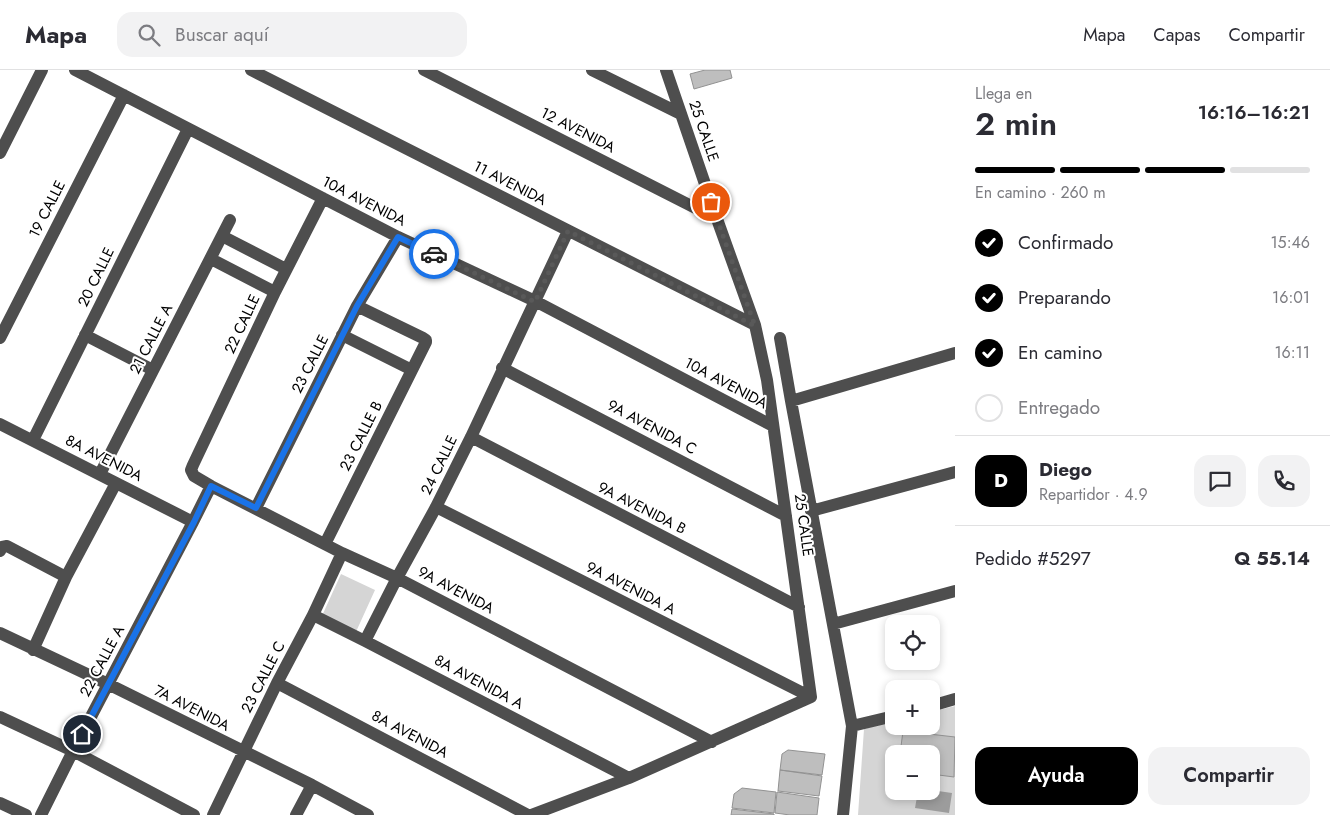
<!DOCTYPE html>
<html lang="es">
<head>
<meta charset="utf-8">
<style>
  body { margin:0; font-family:Jost,sans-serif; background:#f2f2f3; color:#2b2b33; height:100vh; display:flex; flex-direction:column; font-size:19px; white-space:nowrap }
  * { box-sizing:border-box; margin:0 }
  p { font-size:16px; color:#7c7c81 }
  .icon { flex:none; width:28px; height:28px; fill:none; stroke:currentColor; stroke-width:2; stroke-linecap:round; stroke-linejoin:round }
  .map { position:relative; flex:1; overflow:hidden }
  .drawer { display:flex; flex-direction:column; background:#fff; width:375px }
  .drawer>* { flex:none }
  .tools { position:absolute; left:885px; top:545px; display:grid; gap:10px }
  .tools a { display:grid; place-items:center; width:55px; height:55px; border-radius:10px; background:#fff; box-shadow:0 2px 8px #0003; font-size:25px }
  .pin { position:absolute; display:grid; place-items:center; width:42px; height:42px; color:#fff; margin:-21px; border:2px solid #fff; border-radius:50%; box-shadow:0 1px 5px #0007 }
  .courier { position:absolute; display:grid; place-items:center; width:50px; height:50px; margin:-25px; border:4px solid #1a73e8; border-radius:50%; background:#fff; color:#222; box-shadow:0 1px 6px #0007 }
  .summary em { font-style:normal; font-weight:600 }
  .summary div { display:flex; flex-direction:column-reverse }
  .summary { display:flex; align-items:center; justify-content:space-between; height:85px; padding:0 20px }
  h1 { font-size:32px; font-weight:600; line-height:38px }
  .bar { display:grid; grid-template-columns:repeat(4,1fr); gap:8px 5px; align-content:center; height:60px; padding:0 20px }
  .bar i { height:6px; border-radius:4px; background:#e1e1e2 }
  .bar .selected { background:#000 }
  .bar p { grid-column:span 4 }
  .line { display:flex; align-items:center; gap:12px; padding:0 20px; border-top:1px solid #e1e1e2 }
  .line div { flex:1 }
  .round { display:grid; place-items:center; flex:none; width:52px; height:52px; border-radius:15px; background:#f2f2f3 }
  ol { padding:0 20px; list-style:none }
  li { display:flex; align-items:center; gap:15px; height:55px }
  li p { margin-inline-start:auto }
  li .icon { padding:5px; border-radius:50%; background:#000; color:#fff; stroke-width:4 }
  li:last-child { color:#7c7c81 }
  li i { width:28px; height:28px; border:2px solid #e1e1e2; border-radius:50% }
  .primary-button { display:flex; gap:10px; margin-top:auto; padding:10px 20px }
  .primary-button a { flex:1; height:58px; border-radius:15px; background:#000; color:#fff; font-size:20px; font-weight:600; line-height:58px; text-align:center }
  .primary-button a+a { background:#f2f2f3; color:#2b2b33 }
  header { display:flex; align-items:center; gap:30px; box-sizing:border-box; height:70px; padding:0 25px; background:#fff; border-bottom:1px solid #e1e1e2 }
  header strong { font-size:24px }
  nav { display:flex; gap:28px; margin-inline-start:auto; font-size:18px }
  .search { width:350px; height:45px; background:#f2f2f3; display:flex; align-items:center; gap:12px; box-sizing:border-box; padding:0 18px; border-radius:15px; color:#7c7c81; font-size:19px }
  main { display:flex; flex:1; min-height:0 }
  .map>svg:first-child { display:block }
  .green { fill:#d5d5d5; fill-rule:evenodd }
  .water { fill:#9c9c9c }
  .building { fill:#bebebe; stroke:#929292 }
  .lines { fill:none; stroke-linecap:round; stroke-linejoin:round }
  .minor { stroke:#4e4e4e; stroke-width:12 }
  .done { stroke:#595959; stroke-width:5; stroke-dasharray:0 9 }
  .route { stroke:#1a73e8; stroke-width:6 }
  .labels { text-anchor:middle; stroke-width:4; stroke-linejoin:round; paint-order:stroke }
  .street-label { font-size:15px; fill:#000; stroke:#fff }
</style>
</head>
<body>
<header>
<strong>Mapa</strong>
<div class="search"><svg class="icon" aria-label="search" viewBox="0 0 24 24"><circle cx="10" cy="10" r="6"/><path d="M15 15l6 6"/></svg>Buscar aquí</div>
<nav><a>Mapa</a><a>Capas</a><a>Compartir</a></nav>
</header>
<main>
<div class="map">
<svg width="955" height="745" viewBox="0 0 955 745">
  <rect width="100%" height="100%" fill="#fff"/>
  <path class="green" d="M341,504L375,520L355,564L321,548Z
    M955,636V745H858L864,659L894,651V656H931V642ZM894,684H931V721H894Z"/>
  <path class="water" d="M931,720L952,723L949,743L915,738L918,721H931Z"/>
  <path class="building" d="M705,0H730L732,8L694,19L690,4Z
    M903,661L955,667L954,707L931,704V684H900Z
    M788,680L825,684L822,705L780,700L782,684Z
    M780,700L822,706L819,726L778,721Z
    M742,718L776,722L774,743L732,738L734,724Z
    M777,722L819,728L817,745H790L775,743Z
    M732,739L774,744V745H731Z"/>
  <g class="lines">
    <path class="minor" d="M75,0L398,167L535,231L773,356
      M251,0L755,255
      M424,0L717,149
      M592,0L681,44
      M666,0L717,149L755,255L767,310L811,627
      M0,83L42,0
      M323,128L275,222L193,395L191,400L194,406L211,416L342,483L397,508L712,672
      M222,166L286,199
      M211,189L275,222
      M85,265L153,300
      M342,265L412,300
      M0,268L124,25
      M780,268L791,331L852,656L843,745
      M502,298L786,446
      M791,331L955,283
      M0,354L193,452
      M471,367L799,537
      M33,370L188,59
      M100,404L230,150
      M436,437L811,627
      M256,438L357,236L398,167
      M811,441L955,402
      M325,474L426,272V270L423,268L357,236
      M0,481L2,477L7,476L66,507
      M313,545L365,571L629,708
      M833,554L955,521
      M0,563L108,614L312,715L368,745
      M365,571L397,508L436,437L471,367L568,161
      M33,580L66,507L116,413
      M277,613L528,745
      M931,636L955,629
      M0,647L73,681L194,745
      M852,656L894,646
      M0,733L26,745
      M41,745L73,681L193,452L211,416
      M213,745L277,613L313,545L342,483
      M296,745L312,715
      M531,745L629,708L811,627"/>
  </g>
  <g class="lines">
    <path class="done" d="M434,184L535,232L568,161L755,256L711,132"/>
    <path class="route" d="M82,664L194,452L211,416L256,438L357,236L398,167L434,184"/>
  </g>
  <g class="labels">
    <g class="street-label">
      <text transform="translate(578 60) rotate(27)" y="5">12 AVENIDA</text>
      <text transform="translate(704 61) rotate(71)" y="5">25 CALLE</text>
      <text transform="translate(510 113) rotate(27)" y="5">11 AVENIDA</text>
      <text transform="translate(364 131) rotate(27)" y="5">10A AVENIDA</text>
      <text transform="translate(47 139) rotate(-63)" y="5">19 CALLE</text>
      <text transform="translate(96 207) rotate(-64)" y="5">20 CALLE</text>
      <text transform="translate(242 254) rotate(-65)" y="5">22 CALLE</text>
      <text transform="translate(151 269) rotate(-63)" y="5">21 CALLE A</text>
      <text transform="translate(310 294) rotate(-63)" y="5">23 CALLE</text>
      <text transform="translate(726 313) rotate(28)" y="5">10A AVENIDA</text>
      <text transform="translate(652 357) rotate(28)" y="5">9A AVENIDA C</text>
      <text transform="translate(361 366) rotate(-63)" y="5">23 CALLE B</text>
      <text transform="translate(104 388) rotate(27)" y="5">8A AVENIDA</text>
      <text transform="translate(439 395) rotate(-64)" y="5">24 CALLE</text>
      <text transform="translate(642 438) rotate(27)" y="5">9A AVENIDA B</text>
      <text transform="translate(804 455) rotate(82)" y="5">25 CALLE</text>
      <text transform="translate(631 518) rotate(27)" y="5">9A AVENIDA A</text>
      <text transform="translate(456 520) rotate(28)" y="5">9A AVENIDA</text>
      <text transform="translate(102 591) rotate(-62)" y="5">22 CALLE A</text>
      <text transform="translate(263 607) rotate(-63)" y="5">23 CALLE C</text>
      <text transform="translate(479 612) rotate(28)" y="5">8A AVENIDA A</text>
      <text transform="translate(192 638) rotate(27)" y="5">7A AVENIDA</text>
      <text transform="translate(410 664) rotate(28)" y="5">8A AVENIDA</text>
    </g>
  </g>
</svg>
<div class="tools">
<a><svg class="icon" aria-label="locate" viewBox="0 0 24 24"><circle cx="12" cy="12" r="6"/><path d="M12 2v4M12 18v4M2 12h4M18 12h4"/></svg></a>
<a>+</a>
<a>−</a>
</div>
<div class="pin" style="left:711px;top:132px;background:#ea580c"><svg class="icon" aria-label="bag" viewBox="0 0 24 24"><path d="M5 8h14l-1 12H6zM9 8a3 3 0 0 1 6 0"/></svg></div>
<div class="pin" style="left:82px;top:664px;background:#1f2937"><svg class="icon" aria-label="home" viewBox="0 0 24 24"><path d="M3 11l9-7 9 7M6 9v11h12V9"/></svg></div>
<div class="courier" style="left:434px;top:184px"><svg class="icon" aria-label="car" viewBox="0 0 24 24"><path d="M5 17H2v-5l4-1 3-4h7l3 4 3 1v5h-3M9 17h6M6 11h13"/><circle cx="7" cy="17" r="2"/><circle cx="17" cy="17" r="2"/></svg></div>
</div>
<section class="drawer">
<div class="summary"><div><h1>2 min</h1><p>Llega en</p></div><em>16:16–16:21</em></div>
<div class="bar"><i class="selected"></i><i class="selected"></i><i class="selected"></i><i></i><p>En camino · 260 m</p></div>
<ol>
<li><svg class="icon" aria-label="check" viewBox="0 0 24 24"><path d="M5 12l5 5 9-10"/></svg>Confirmado<p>15:46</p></li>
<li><svg class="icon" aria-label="check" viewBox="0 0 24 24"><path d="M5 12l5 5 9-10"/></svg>Preparando<p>16:01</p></li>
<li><svg class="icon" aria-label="check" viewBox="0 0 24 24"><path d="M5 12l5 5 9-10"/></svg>En camino<p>16:11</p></li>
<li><i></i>Entregado</li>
</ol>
<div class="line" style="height:90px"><b class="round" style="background:#000;color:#fff">D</b><div><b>Diego</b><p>Repartidor · 4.9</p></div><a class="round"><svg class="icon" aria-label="chat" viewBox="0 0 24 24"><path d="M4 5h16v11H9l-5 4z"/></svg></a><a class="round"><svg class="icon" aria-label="phone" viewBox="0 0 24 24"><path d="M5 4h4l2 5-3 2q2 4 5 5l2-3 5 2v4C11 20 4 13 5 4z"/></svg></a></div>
<div class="line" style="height:65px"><div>Pedido #5297</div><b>Q 55.14</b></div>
<div class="primary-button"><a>Ayuda</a><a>Compartir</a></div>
</section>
</main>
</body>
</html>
